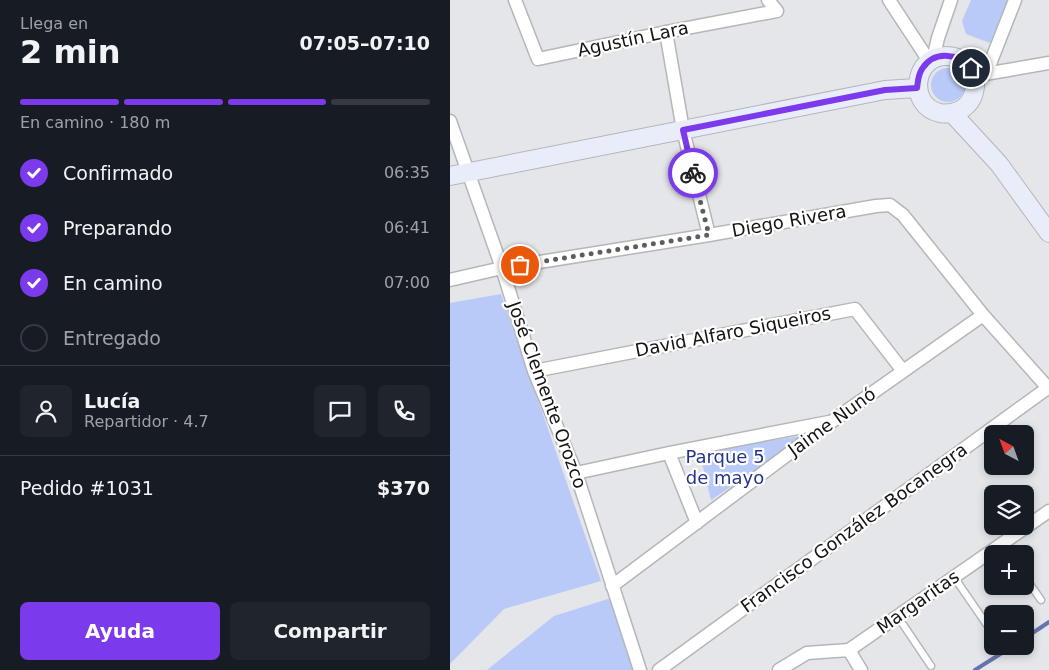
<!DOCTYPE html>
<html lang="es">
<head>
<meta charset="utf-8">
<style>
  body { margin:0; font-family:"DejaVu Sans",sans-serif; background:#20242c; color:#f1f3f6; height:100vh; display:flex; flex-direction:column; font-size:19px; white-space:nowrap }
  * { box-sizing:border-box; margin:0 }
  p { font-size:16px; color:#9ea1a6 }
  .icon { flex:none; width:28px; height:28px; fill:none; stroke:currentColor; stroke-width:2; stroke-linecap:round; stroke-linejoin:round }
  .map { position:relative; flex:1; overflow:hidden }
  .panel { display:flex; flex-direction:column; background:#171b24; width:450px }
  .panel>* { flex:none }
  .needle { width:32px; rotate:319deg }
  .buttons { position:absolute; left:534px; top:425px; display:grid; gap:10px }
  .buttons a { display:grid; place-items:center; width:50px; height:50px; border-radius:8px; background:#171b24; box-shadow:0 2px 8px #0003; font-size:25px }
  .pin { position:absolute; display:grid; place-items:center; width:42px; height:42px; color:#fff; margin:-21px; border:2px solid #fff; border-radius:50%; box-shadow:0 1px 5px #0007 }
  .courier { position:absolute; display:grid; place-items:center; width:50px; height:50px; margin:-25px; border:4px solid #7c3aed; border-radius:50%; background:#fff; color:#222; box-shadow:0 1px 6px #0007 }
  .overview em { font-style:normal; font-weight:800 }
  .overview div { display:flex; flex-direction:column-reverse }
  .overview { display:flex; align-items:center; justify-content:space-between; height:85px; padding:0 20px }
  h1 { font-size:32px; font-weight:800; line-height:38px }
  .bar { display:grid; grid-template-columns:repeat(4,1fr); gap:8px 5px; align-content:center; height:60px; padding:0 20px }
  .bar i { height:6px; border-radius:4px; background:#363941 }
  .bar .current { background:#7c3aed }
  .bar p { grid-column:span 4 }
  .line { display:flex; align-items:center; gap:12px; padding:0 20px; border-top:1px solid #363941 }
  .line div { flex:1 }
  .round { display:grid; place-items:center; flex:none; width:52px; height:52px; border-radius:8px; background:#20242c }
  ol { padding:0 20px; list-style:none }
  li { display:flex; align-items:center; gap:15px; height:55px }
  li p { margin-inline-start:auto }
  li .icon { padding:5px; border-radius:50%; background:#7c3aed; color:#fff; stroke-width:4 }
  li:last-child { color:#9ea1a6 }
  li i { width:28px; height:28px; border:2px solid #363941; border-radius:50% }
  .button { display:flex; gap:10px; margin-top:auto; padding:10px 20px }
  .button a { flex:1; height:58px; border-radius:8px; background:#7c3aed; color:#fff; font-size:20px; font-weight:800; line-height:58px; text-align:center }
  .button a+a { background:#20242c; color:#f1f3f6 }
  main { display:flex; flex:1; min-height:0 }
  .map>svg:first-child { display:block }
  .green { fill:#b9c9f8 }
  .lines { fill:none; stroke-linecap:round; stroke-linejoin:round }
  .stream { stroke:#6676ac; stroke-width:4 }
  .lane-casing { stroke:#b5b6b9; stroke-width:9 }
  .street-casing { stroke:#b5b6b9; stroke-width:15 }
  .secondary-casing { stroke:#b5b6b9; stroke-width:20 }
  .lane { stroke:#fff; stroke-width:6 }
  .street { stroke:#fff; stroke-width:12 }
  .secondary { stroke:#e9edfa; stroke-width:18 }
  .done { stroke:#5c5d5f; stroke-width:5; stroke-dasharray:0 9 }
  .route { stroke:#7c3aed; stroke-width:6 }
  .labels { text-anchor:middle; stroke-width:4.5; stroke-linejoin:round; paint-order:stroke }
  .street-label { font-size:18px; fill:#131314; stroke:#fff }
  .park-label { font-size:18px; fill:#25348b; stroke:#fff }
</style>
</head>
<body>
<main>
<section class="panel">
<div class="overview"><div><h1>2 min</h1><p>Llega en</p></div><em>07:05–07:10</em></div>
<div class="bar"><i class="current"></i><i class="current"></i><i class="current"></i><i></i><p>En camino · 180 m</p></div>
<ol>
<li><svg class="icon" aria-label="check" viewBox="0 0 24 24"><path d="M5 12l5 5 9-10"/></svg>Confirmado<p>06:35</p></li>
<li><svg class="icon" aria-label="check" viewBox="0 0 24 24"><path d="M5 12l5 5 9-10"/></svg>Preparando<p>06:41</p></li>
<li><svg class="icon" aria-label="check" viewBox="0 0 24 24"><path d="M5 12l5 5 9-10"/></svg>En camino<p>07:00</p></li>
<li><i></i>Entregado</li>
</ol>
<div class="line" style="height:90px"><a class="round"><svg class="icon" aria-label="person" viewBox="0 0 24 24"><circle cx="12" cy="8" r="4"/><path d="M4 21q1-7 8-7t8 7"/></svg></a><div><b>Lucía</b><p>Repartidor · 4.7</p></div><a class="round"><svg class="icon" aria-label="chat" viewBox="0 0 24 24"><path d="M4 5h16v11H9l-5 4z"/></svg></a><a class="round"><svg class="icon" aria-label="phone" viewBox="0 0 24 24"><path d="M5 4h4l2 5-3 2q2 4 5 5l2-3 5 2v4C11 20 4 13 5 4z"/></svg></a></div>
<div class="line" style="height:65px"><div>Pedido #1031</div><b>$370</b></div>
<div class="button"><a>Ayuda</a><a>Compartir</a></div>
</section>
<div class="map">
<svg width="599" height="670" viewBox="0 0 599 670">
  <rect width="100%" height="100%" fill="#e5e6e9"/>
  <path class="green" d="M521,0H562L547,36L540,43L516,34L512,21Z
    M481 85a17 17 0 1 1 34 0a17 17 0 1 1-34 0Z
    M51,294L151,581L54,609L0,664V303Z
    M358,435L261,500L249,451Z
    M161,598L184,670H37L104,616Z"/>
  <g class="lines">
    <path class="stream" d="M575,638L599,622
      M525,670L563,646"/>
    <g class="lane-casing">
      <path id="lane" d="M552,544L559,554
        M504,577L537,625
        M575,577L591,600
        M448,617L481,666"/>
    </g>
    <g class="street-casing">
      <path id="street" d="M65,0L88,59L216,32L327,11L318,0
        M439,0L479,61
        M216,32L233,130L259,235
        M483,59L488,38L501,0
        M536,74L565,0
        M529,75L599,63
        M0,121L52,268L84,371L126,473L190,670
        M0,280L52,268L259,235L426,206L440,205L453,215L533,315L598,388
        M84,371L405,309L453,371
        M219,453L247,523
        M126,473L219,453L379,422
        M162,586L381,422L533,315
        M399,650L411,670
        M209,670L599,387
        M329,670L357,653L399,650L599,511"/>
    </g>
    <g class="secondary-casing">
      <path id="secondary" d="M502,113C505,112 509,111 512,109C527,99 529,78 518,65C512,59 505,56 497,56C463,55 457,106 490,113C493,114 498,113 502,113L549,164L599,233
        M0,176L435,90L467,88"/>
    </g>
    <use href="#lane" class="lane"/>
    <use href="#street" class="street"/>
    <use href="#secondary" class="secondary"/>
  </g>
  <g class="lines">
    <path class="done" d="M70,265L259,235L243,173"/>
    <path class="route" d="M243,173L233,130L435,90L467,88C468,81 468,75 472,69C484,50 507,53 521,68"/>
  </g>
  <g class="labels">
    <g class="street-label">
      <text transform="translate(183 39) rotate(-12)" y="6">Agustín Lara</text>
      <text transform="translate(339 221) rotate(-10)" y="6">Diego Rivera</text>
      <text transform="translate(283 332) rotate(-11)" y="6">David Alfaro Siqueiros</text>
      <text transform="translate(97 395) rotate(70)" y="6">José Clemente Orozco</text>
      <text transform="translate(382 422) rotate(-36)" y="6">Jaime Nunó</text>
      <text transform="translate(404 528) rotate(-36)" y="6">Francisco González Bocanegra</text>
      <text transform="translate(468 602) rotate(-35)" y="6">Margaritas</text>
    </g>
    <g class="park-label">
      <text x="275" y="463">Parque 5<tspan x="275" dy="21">de mayo</tspan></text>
    </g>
  </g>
</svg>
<div class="buttons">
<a><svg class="needle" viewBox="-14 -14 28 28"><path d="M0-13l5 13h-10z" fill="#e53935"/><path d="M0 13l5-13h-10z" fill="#9ea1a6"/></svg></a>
<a><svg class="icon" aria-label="layers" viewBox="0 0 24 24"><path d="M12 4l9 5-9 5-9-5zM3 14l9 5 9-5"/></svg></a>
<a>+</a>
<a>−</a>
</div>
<div class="pin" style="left:70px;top:265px;background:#ea580c"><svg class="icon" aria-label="bag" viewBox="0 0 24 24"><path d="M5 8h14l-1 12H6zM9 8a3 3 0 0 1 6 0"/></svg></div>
<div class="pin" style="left:521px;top:68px;background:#1f2937"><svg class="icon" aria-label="home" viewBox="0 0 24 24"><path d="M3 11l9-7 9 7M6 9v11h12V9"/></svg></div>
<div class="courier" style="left:243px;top:173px"><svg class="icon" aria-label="bike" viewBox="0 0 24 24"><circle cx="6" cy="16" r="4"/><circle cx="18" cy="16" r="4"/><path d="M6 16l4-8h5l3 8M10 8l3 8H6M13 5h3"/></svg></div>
</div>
</main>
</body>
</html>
